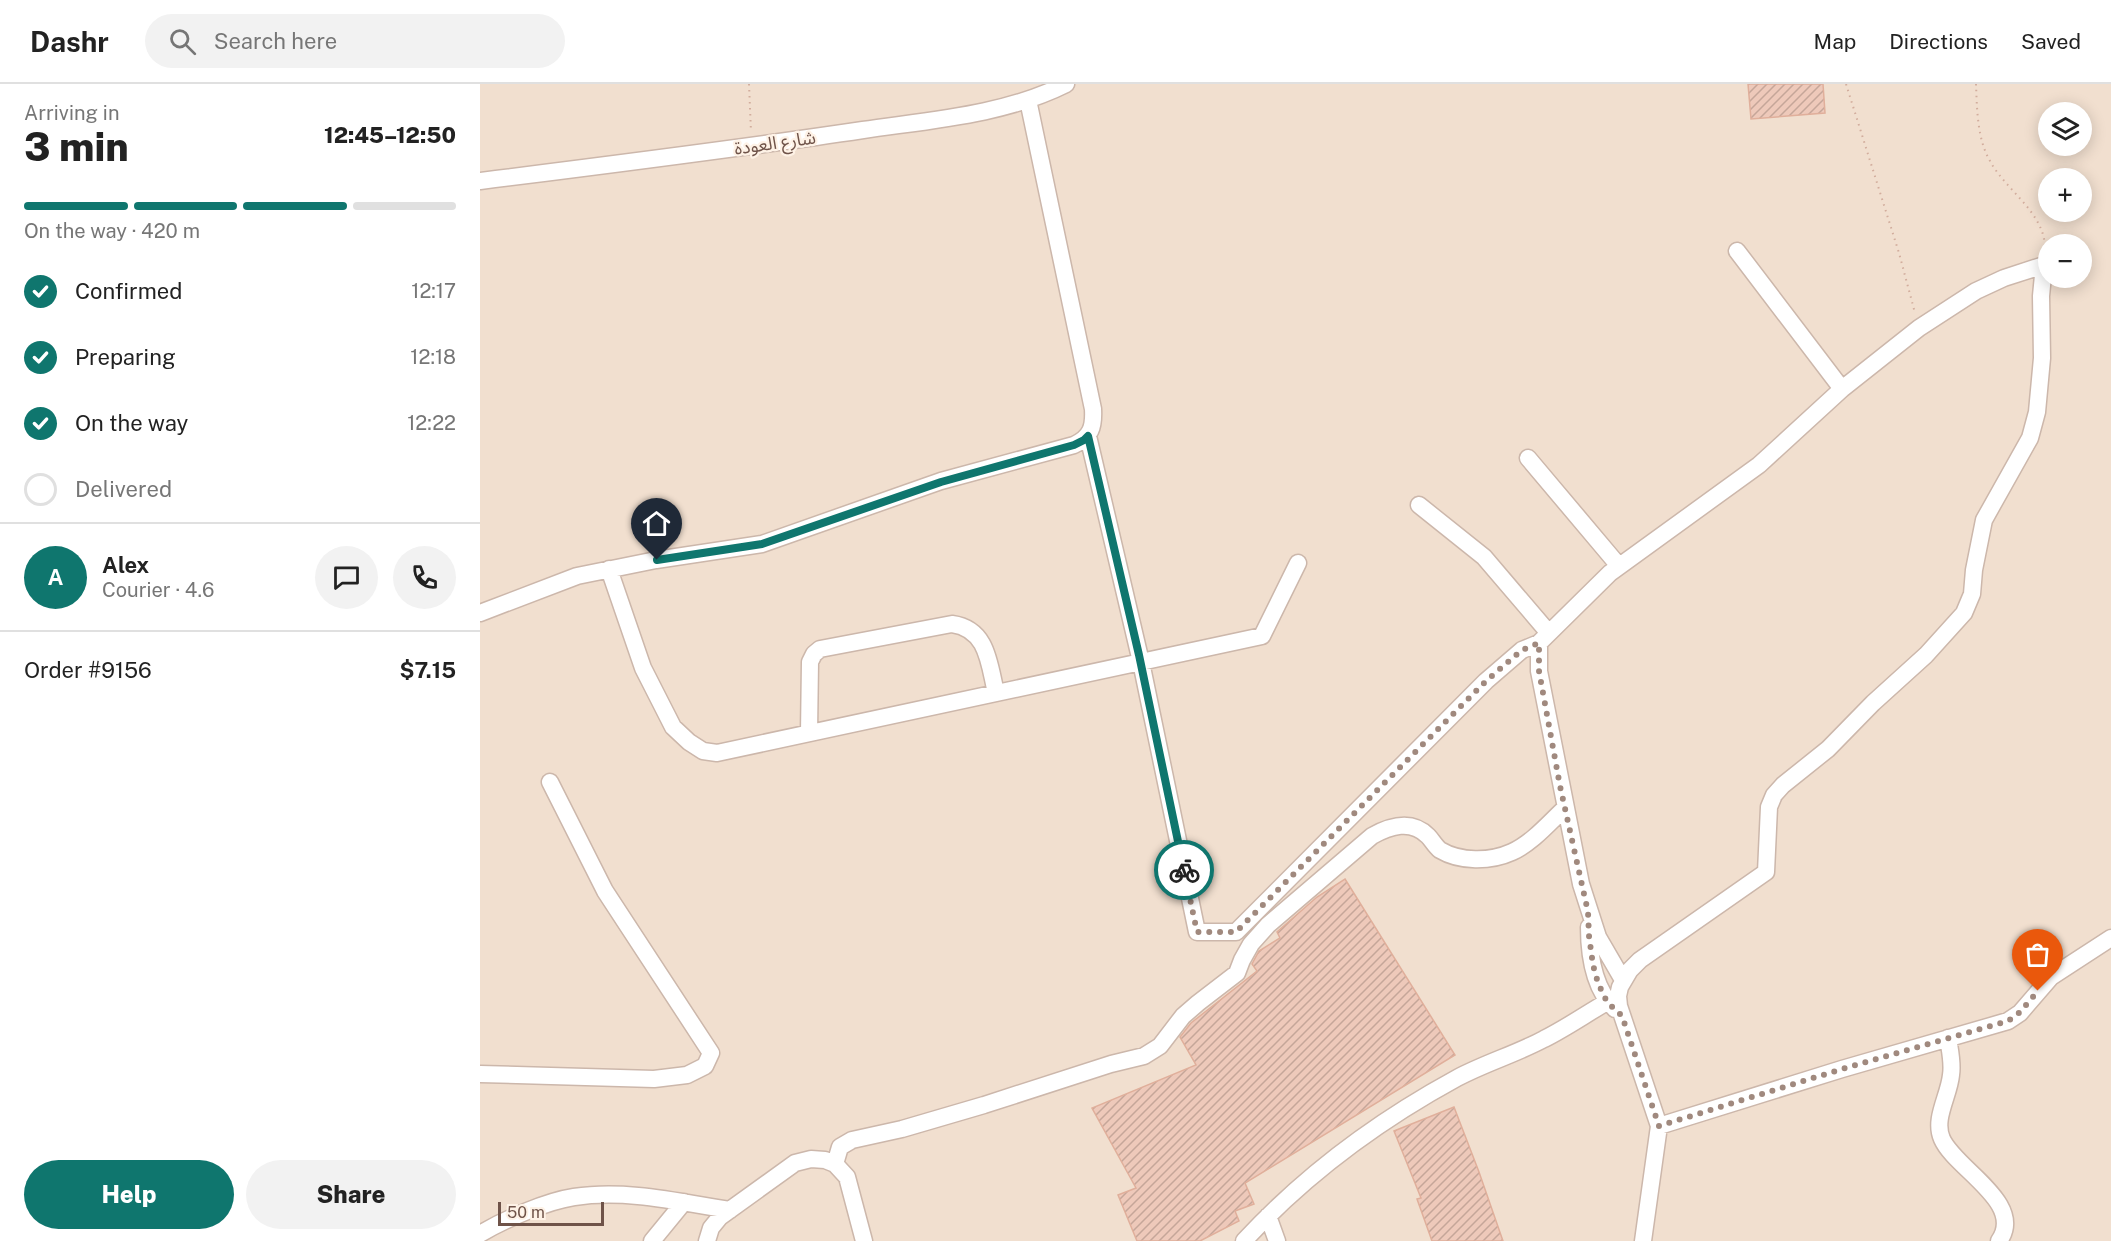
<!DOCTYPE html>
<html lang="en">
<head>
<meta charset="utf-8">
<style>
  body { margin:0; font-family:"Public Sans","Noto Sans Arabic",sans-serif; background:#f2f2f2; color:#222; height:100vh; display:flex; flex-direction:column; font-size:22px; white-space:nowrap }
  * { box-sizing:border-box; margin:0 }
  p { font-size:20px; color:#767676 }
  .icon { flex:none; width:33px; height:33px; fill:none; stroke:currentColor; stroke-width:2; stroke-linecap:round; stroke-linejoin:round }
  .map { position:relative; flex:1; overflow:hidden }
  .side { display:flex; flex-direction:column; background:#fff; width:480px }
  .side>* { flex:none }
  .buttons { position:absolute; left:1558px; top:18px; display:grid; gap:12px }
  .buttons a { display:grid; place-items:center; width:54px; height:54px; border-radius:50%; background:#fff; box-shadow:0 3px 15px #0003; font-size:30px }
  .scale { position:absolute; left:18px; bottom:15px; width:106px; box-sizing:border-box; padding-left:6px; border:3px solid #6f5349; border-top:0; font-size:16px; line-height:21px; white-space:nowrap; color:#6f5349; -webkit-text-stroke:4px #fef2e6; paint-order:stroke }
  .pin { position:absolute; display:grid; place-items:center; width:51px; height:51px; color:#fff; margin:-62px -26px; border-radius:50% 50% 50% 0; rotate:-45deg; box-shadow:0 0 6px #0007 }
  .pin .icon { rotate:45deg }
  .courier { position:absolute; display:grid; place-items:center; width:60px; height:60px; margin:-30px; border:4px solid #0f766e; border-radius:50%; background:#fff; color:#222; box-shadow:0 2px 8px #0007 }
  .summary em { font-style:normal; font-weight:800 }
  .summary div { display:flex; flex-direction:column-reverse }
  .summary { display:flex; align-items:center; justify-content:space-between; height:102px; padding:0 24px }
  h1 { font-size:39px; font-weight:800; line-height:45px }
  .bar { display:grid; grid-template-columns:repeat(4,1fr); gap:9px 6px; align-content:center; height:72px; padding:0 24px }
  .bar i { height:8px; border-radius:4px; background:#e0e0e0 }
  .bar .on { background:#0f766e }
  .bar p { grid-column:span 4 }
  .line { display:flex; align-items:center; gap:15px; padding:0 24px; border-top:2px solid #e0e0e0 }
  .line div { flex:1 }
  .round { display:grid; place-items:center; flex:none; width:63px; height:63px; border-radius:32px; background:#f2f2f2 }
  ol { padding:0 24px; list-style:none }
  li { display:flex; align-items:center; gap:18px; height:66px }
  li p { margin-inline-start:auto }
  li .icon { padding:6px; border-radius:50%; background:#0f766e; color:#fff; stroke-width:4 }
  li:last-child { color:#767676 }
  li i { width:33px; height:33px; border:3px solid #e0e0e0; border-radius:50% }
  .action { display:flex; gap:12px; margin-top:auto; padding:12px 24px }
  .action a { flex:1; height:69px; border-radius:36px; background:#0f766e; color:#fff; font-size:24px; font-weight:800; line-height:69px; text-align:center }
  .action a+a { background:#f2f2f2; color:#222 }
  header { display:flex; align-items:center; gap:36px; box-sizing:border-box; height:84px; padding:0 30px; background:#fff; border-bottom:2px solid #e0e0e0 }
  header strong { font-size:28px }
  nav { display:flex; gap:33px; margin-inline-start:auto; font-size:21px }
  .search { width:420px; height:54px; background:#f2f2f2; display:flex; align-items:center; gap:15px; box-sizing:border-box; padding:0 21px; border-radius:33px; color:#767676; font-size:22px }
  main { display:flex; flex:1; min-height:0 }
  .map>svg:first-child { display:block }
  .residential { fill:#f1dfcf; fill-rule:evenodd }
  .building { fill:url(#building-hatch); stroke:#e0af9b; stroke-width:1.5 }
  .lines { fill:none; stroke-linecap:round; stroke-linejoin:round }
  .street-casing { stroke:#ccb7ab; stroke-width:19 }
  .path { stroke:#d2ad9d; stroke-width:2; stroke-dasharray:1.5 4.5; stroke-linecap:butt }
  .street { stroke:#fff; stroke-width:16 }
  .done { stroke:#a0897e; stroke-width:6; stroke-dasharray:0 10.8 }
  .route { stroke:#0f766e; stroke-width:8 }
  .labels { text-anchor:middle; stroke-width:4.5; stroke-linejoin:round; paint-order:stroke }
  .street-label { font-size:18px; fill:#6f5349; stroke:#fef2e6 }
</style>
</head>
<body>
<header>
<strong>Dashr</strong>
<div class="search"><svg class="icon" aria-label="search" viewBox="0 0 24 24"><circle cx="10" cy="10" r="6"/><path d="M15 15l6 6"/></svg>Search here</div>
<nav><a>Map</a><a>Directions</a><a>Saved</a></nav>
</header>
<main>
<section class="side">
<div class="summary"><div><h1>3 min</h1><p>Arriving in</p></div><em>12:45–12:50</em></div>
<div class="bar"><i class="on"></i><i class="on"></i><i class="on"></i><i></i><p>On the way · 420 m</p></div>
<ol>
<li><svg class="icon" aria-label="check" viewBox="0 0 24 24"><path d="M5 12l5 5 9-10"/></svg>Confirmed<p>12:17</p></li>
<li><svg class="icon" aria-label="check" viewBox="0 0 24 24"><path d="M5 12l5 5 9-10"/></svg>Preparing<p>12:18</p></li>
<li><svg class="icon" aria-label="check" viewBox="0 0 24 24"><path d="M5 12l5 5 9-10"/></svg>On the way<p>12:22</p></li>
<li><i></i>Delivered</li>
</ol>
<div class="line" style="height:108px"><b class="round" style="background:#0f766e;color:#fff">A</b><div><b>Alex</b><p>Courier · 4.6</p></div><a class="round"><svg class="icon" aria-label="chat" viewBox="0 0 24 24"><path d="M4 5h16v11H9l-5 4z"/></svg></a><a class="round"><svg class="icon" aria-label="phone" viewBox="0 0 24 24"><path d="M5 4h4l2 5-3 2q2 4 5 5l2-3 5 2v4C11 20 4 13 5 4z"/></svg></a></div>
<div class="line" style="height:78px"><div>Order #9156</div><b>$7.15</b></div>
<div class="action"><a>Help</a><a>Share</a></div>
</section>
<div class="map">
<svg width="1631" height="1157" viewBox="0 0 1631 1157">
  <defs>
    <pattern id="building-hatch" width="6" height="6" patternUnits="userSpaceOnUse" patternTransform="scale(1.5)"><rect width="6" height="6" fill="#eec9ba"/><path d="M-1 1l2-2M0 6l6-6M5 7l2-2" fill="none" stroke="#c5a699"/></pattern>
  </defs>
  <rect width="100%" height="100%" fill="#faeee0"/>
  <path class="residential" d="M0,0H1631V1157H0ZM1569,28H1602V62H1569ZM1569,94H1602V128H1569ZM1569,160H1602V194H1569Z"/>
  <path class="building" d="M1268,0H1343L1345,29L1271,35Z
    M865,795L975,971L765,1099L774,1120L755,1127L759,1137L720,1157H657L638,1111L656,1104L612,1024L716,981L700,953L711,939L777,887L772,880L779,867L800,854L797,848L837,813Z
    M974,1023L999,1088L1023,1157H952L937,1115L941,1114L914,1047Z"/>
  <g class="lines">
    <g class="street-casing">
      <path id="street" d="M0,97C128,81 256,65 383,46C451,36 524,31 586,0
        M1257,167L1362,305
        M608,352L661,578L717,848H756L1006,597L1042,566L1059,559
        M1048,374L1139,482
        M939,421L1004,473L1068,548
        M129,485L163,584L193,643L209,658L223,667L237,669L782,552L818,479
        M0,529L97,492L176,476L282,460L461,397L594,361C611,353 614,343 613,325L548,16
        M329,649L330,578L334,570L340,565L472,540C508,545 509,580 516,609
        M1109,843C1109,871 1114,905 1135,925
        M1143,896L1118,853L1101,800L1059,587V559L1130,489L1279,381L1362,305L1439,244L1496,207L1524,194L1564,181L1561,212L1562,274L1557,328L1550,354L1504,436L1494,486L1492,510L1484,529L1446,571L1393,619L1348,665L1303,701L1294,711L1289,723L1286,788L1160,876L1150,886L1140,903L1138,912L1139,922L1179,1042
        M1468,954C1470,967 1473,979 1471,991C1469,1012 1453,1035 1462,1055C1475,1085 1546,1119 1519,1157
        M0,990L174,995L207,991L225,982L231,969L125,807L70,698
        M355,1080L360,1063L372,1056L422,1045L504,1021L631,980L664,972L680,962L703,932L718,919L757,889L762,876L771,860L788,841L892,752C910,742 931,735 948,752C952,756 955,762 960,766C980,778 1010,778 1032,768C1052,759 1069,739 1085,724
        M788,1132L797,1157
        M0,1150C23,1136 67,1117 94,1113C146,1105 199,1118 250,1126
        M172,1157L204,1118
        M227,1157L231,1144L240,1133L315,1079L331,1075L345,1076L355,1080L367,1093L384,1157
        M764,1157C825,1091 898,1037 977,994C1005,979 1036,970 1064,955C1086,944 1106,930 1127,918
        M1163,1157L1179,1042L1362,985L1528,937L1540,929L1571,893L1631,854"/>
    </g>
    <path class="path" d="M269,0L271,48
      M1366,0L1419,169L1435,229
      M1496,0C1497,24 1497,55 1510,77C1526,107 1566,129 1565,166"/>
    <use href="#street" class="street"/>
  </g>
  <g class="lines">
    <path class="done" d="M704,786L717,848H756L1006,597L1042,566L1059,559V587L1080,702L1108,828L1109,852L1113,881L1118,899L1127,918L1142,932L1179,1042L1362,985L1528,937L1540,928L1558,907"/>
    <path class="route" d="M177,476L282,460L461,398L594,361L604,356L608,352L659,571L704,786"/>
  </g>
  <g class="labels">
    <g class="street-label">
      <text transform="translate(295 59) rotate(-8)" y="6">شارع العودة</text>
    </g>
  </g>
</svg>
<div class="buttons">
<a><svg class="icon" aria-label="layers" viewBox="0 0 24 24"><path d="M12 4l9 5-9 5-9-5zM3 14l9 5 9-5"/></svg></a>
<a>+</a>
<a>−</a>
</div>
<div class="scale">50 m</div>
<div class="pin" style="left:1558px;top:907px;background:#ea580c"><svg class="icon" aria-label="bag" viewBox="0 0 24 24"><path d="M5 8h14l-1 12H6zM9 8a3 3 0 0 1 6 0"/></svg></div>
<div class="pin" style="left:177px;top:476px;background:#1f2937"><svg class="icon" aria-label="home" viewBox="0 0 24 24"><path d="M3 11l9-7 9 7M6 9v11h12V9"/></svg></div>
<div class="courier" style="left:704px;top:786px"><svg class="icon" aria-label="bike" viewBox="0 0 24 24"><circle cx="6" cy="16" r="4"/><circle cx="18" cy="16" r="4"/><path d="M6 16l4-8h5l3 8M10 8l3 8H6M13 5h3"/></svg></div>
</div>
</main>
</body>
</html>
